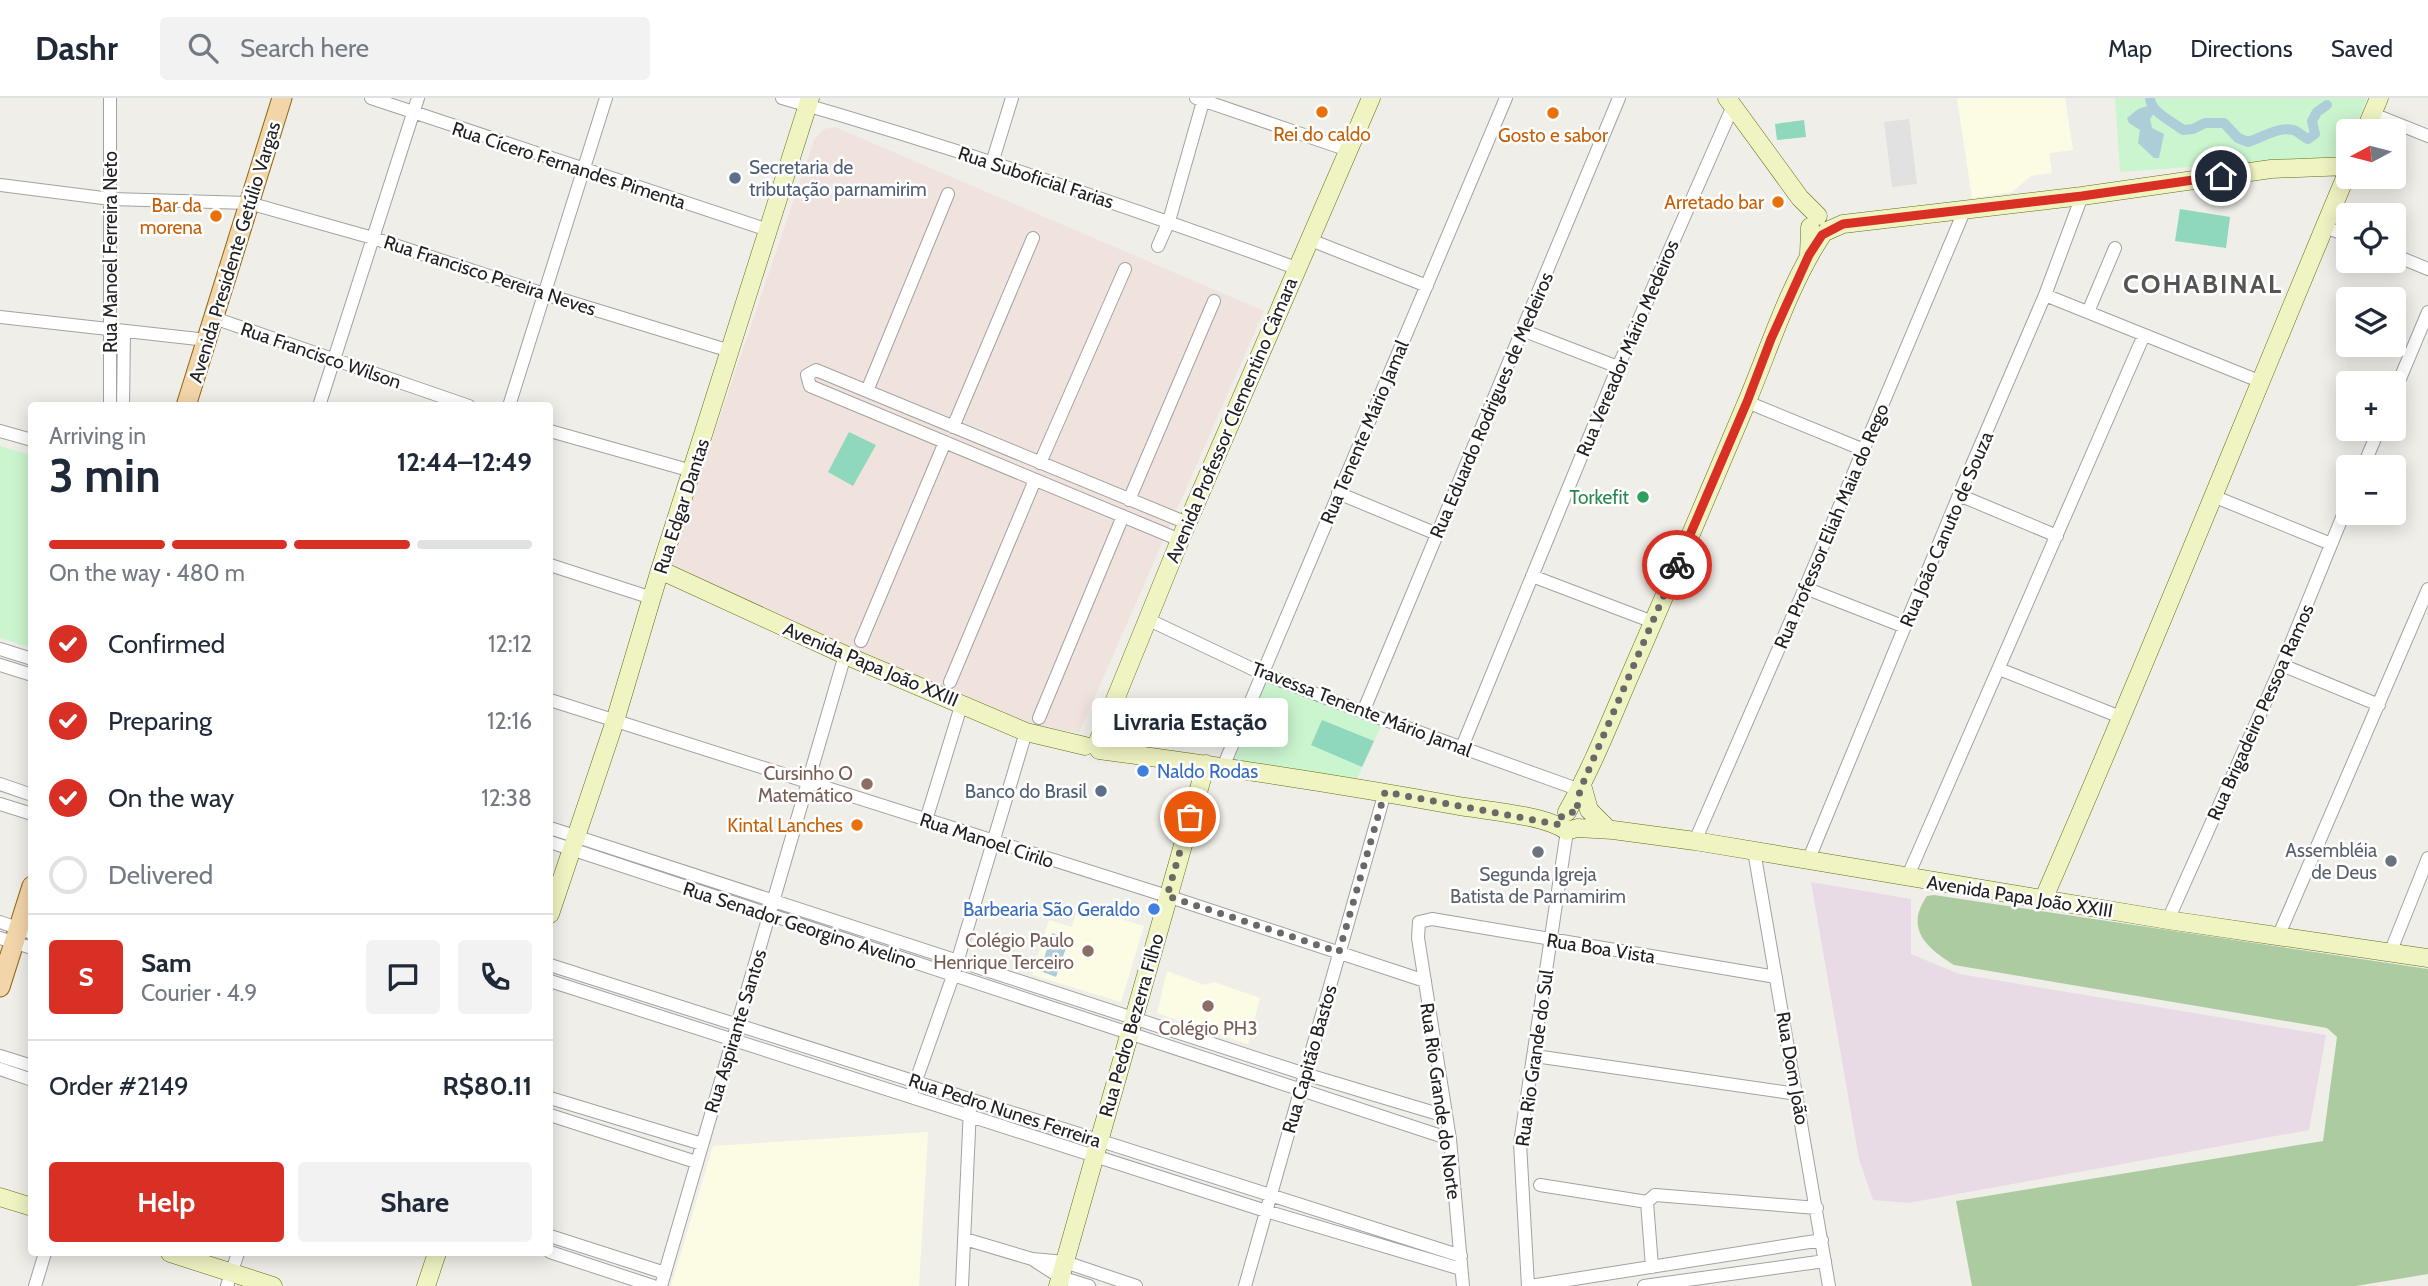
<!DOCTYPE html>
<html lang="en">
<head>
<meta charset="utf-8">
<style>
  body { margin:0; font-family:Cabin,sans-serif; background:#f2f2f3; color:#1f2937; height:100vh; display:flex; flex-direction:column; font-size:26px; white-space:nowrap }
  * { box-sizing:border-box; margin:0 }
  p { font-size:23px; color:#747a83 }
  .icon { flex:none; width:38px; height:38px; fill:none; stroke:currentColor; stroke-width:2; stroke-linecap:round; stroke-linejoin:round }
  .map { position:relative; flex:1; overflow:hidden }
  .sheet { position:absolute; left:28px; top:304px; width:525px; height:854px; display:flex; flex-direction:column; background:#fff; border-radius:7px; box-shadow:0 4px 18px #0003 }
  .sheet>* { flex:none }
  .needle { width:46px; rotate:263deg }
  .controls { position:absolute; left:2336px; top:21px; display:grid; gap:14px }
  .controls a { display:grid; place-items:center; width:70px; height:70px; border-radius:7px; background:#fff; box-shadow:0 4px 18px #0003; font-size:35px }
  .pin { position:absolute; display:grid; place-items:center; width:60px; height:60px; color:#fff; margin:-30px; border:4px solid #fff; border-radius:50%; box-shadow:0 2px 7px #0007 }
  .courier { position:absolute; display:grid; place-items:center; width:70px; height:70px; margin:-35px; border:5px solid #d93025; border-radius:50%; background:#fff; color:#222; box-shadow:0 2px 9px #0007 }
  .bubble { position:absolute; height:49px; border-radius:7px; background:#fff; box-shadow:0 4px 18px #0003; font-size:23px; font-weight:700; line-height:49px; text-align:center }
  .summary em { font-style:normal; font-weight:700 }
  .summary div { display:flex; flex-direction:column-reverse }
  .summary { display:flex; align-items:center; justify-content:space-between; height:119px; padding:0 21px }
  h1 { font-size:46px; font-weight:700; line-height:52px }
  .bar { display:grid; grid-template-columns:repeat(4,1fr); gap:10px 7px; align-content:center; height:84px; padding:0 21px }
  .bar i { height:9px; border-radius:5px; background:#e0e1e3 }
  .bar .on { background:#d93025 }
  .bar p { grid-column:span 4 }
  .line { display:flex; align-items:center; gap:18px; padding:0 21px; border-top:2px solid #e0e1e3 }
  .line div { flex:1 }
  .round { display:grid; place-items:center; flex:none; width:74px; height:74px; border-radius:7px; background:#f2f2f3 }
  ol { padding:0 21px; list-style:none }
  li { display:flex; align-items:center; gap:21px; height:77px }
  li p { margin-inline-start:auto }
  li .icon { padding:7px; border-radius:50%; background:#d93025; color:#fff; stroke-width:4 }
  li:last-child { color:#747a83 }
  li i { width:38px; height:38px; border:4px solid #e0e1e3; border-radius:50% }
  .button { display:flex; gap:14px; margin-top:auto; padding:14px 21px }
  .button a { flex:1; height:80px; border-radius:7px; background:#d93025; color:#fff; font-size:28px; font-weight:700; line-height:80px; text-align:center }
  .button a+a { background:#f2f2f3; color:#1f2937 }
  header { display:flex; align-items:center; gap:42px; box-sizing:border-box; height:98px; padding:0 35px; background:#fff; border-bottom:2px solid #e0e1e3 }
  header strong { font-size:33px }
  nav { display:flex; gap:38px; margin-inline-start:auto; font-size:24px }
  .search { width:490px; height:63px; background:#f2f2f3; display:flex; align-items:center; gap:18px; box-sizing:border-box; padding:0 24px; border-radius:7px; color:#747a83; font-size:26px }
  .map>svg:first-child { display:block }
  .industrial { fill:#e8dbe6 }
  .education { fill:#fcfce5 }
  .military { fill:#f0e3dd }
  .forest { fill:#adcba1 }
  .park { fill:#cbf5cf }
  .pitch { fill:#8fd7bd }
  .parking { fill:#e1e1e1 }
  .water { fill:#adced9 }
  .lines { fill:none; stroke-linecap:round; stroke-linejoin:round }
  .canal { stroke:#adced9; stroke-width:10 }
  .street-casing { stroke:#a2a2a2; stroke-width:14 }
  .secondary-casing { stroke:#626f11; stroke-width:19 }
  .primary-casing { stroke:#8e6710; stroke-width:21 }
  .street { stroke:#fff; stroke-width:12 }
  .secondary { stroke:#f0f4c3; stroke-width:18 }
  .primary { stroke:#f3d5aa; stroke-width:19 }
  .done { stroke:#696967; stroke-width:7; stroke-dasharray:0 12.6 }
  .route { stroke:#d93025; stroke-width:9 }
  .food-dot { fill:#e8710a; stroke:#fff; stroke-width:2.5 }
  .service-dot { fill:#5c6f8a; stroke:#fff; stroke-width:2.5 }
  .leisure-dot { fill:#2e9e5b; stroke:#fff; stroke-width:2.5 }
  .shop-dot { fill:#3f7fe0; stroke:#fff; stroke-width:2.5 }
  .education-dot { fill:#8d6e63; stroke:#fff; stroke-width:2.5 }
  .worship-dot { fill:#6b7280; stroke:#fff; stroke-width:2.5 }
  .labels { text-anchor:middle; stroke-width:5; stroke-linejoin:round; paint-order:stroke }
  .food-label { font-size:19px; fill:#c56008; stroke:#fff; text-anchor:end }
  .street-label { font-size:19px; fill:#212121; stroke:#fff }
  .service-label { font-size:19px; fill:#4e5e75; stroke:#fff; text-anchor:start }
  .leisure-label { font-size:19px; fill:#27864d; stroke:#fff; text-anchor:end }
  .shop-label { font-size:19px; fill:#366cbe; stroke:#fff; text-anchor:start }
  .education-label { font-size:19px; fill:#785e54; stroke:#fff; text-anchor:end }
  .worship-label { font-size:19px; fill:#5b616d; stroke:#fff; text-anchor:end }
  .district-label { font-size:26px; font-weight:bold; letter-spacing:2px; fill:#545454; stroke:#fff }
</style>
</head>
<body>
<header>
<strong>Dashr</strong>
<div class="search"><svg class="icon" aria-label="search" viewBox="0 0 24 24"><circle cx="10" cy="10" r="6"/><path d="M15 15l6 6"/></svg>Search here</div>
<nav><a>Map</a><a>Directions</a><a>Saved</a></nav>
</header>
<div class="map">
<svg width="2428" height="1188" viewBox="0 0 2428 1188">
  <rect width="100%" height="100%" fill="#f0eee8"/>
  <path class="industrial" d="M1811,784L1911,801V856L1959,876L2326,937L2309,1032L1908,1105L1873,1102L1859,1061Z"/>
  <path class="education" d="M1957,0H2065L2073,52L2049,55L2052,75L2031,78L2012,94L1972,100Z
    M1078,808L1144,828L1121,904L1032,877L1049,822L1072,829Z
    M1167,873L1205,887L1214,884L1260,900L1248,946L1157,915Z
    M928,1034L919,1188H671L713,1048Z"/>
  <path class="military" d="M835,29L1264,213L1079,635L1025,625L669,469L814,42L824,31Z"/>
  <path class="forest" d="M1934,797L2428,871V1176L2356,1188H1972L1956,1103L2323,1043L2337,939L2327,930L1954,867C1927,850 1904,831 1927,798Z"/>
  <path class="park" d="M2115,0H2367L2355,33H2348V50L2345,58L2120,74Z
    M0,348L31,357V550L0,540Z
    M1267,582L1381,628L1357,681L1234,662Z"/>
  <path class="pitch" d="M1804,22L1806,39L1777,42L1775,26Z
    M2180,111L2230,119L2226,150L2175,143Z
    M849,334L876,347L853,388L828,374Z
    M1322,622L1374,643L1362,669L1311,647Z"/>
  <path class="parking" d="M1909,21L1917,86L1892,89L1884,24Z"/>
  <path class="water" d="M2151,7L2156,13L2150,21L2152,30L2164,36L2159,60H2154L2138,45L2140,32L2129,25L2127,20L2138,11Z
    M1052,835L1069,841L1056,879L1040,873Z"/>
  <g class="lines">
    <path class="canal" d="M2150,0C2151,15 2172,23 2183,32L2193,31L2205,25H2224L2238,40L2248,44C2261,40 2279,28 2293,32C2298,33 2303,39 2308,41L2315,36L2312,23L2317,14L2327,7"/>
    <g class="street-casing">
      <path id="street" d="M371,0L768,132
        M782,0C956,50 1127,108 1296,170
        M1196,0L1348,52
        M2373,16L2428,38
        M992,65L1012,0
        M0,87L111,101L249,105L373,140L544,196L730,253
        M2325,129L2348,138
        M1308,141L1427,188
        M1158,148L1169,123L1204,0
        M2394,157L2428,171
        M2045,197L2259,283
        M2088,214L2115,150
        M0,219L207,242
        M214,220L469,308
        M1522,232L1618,269
        M867,293L948,96
        M2394,295L2428,214
        M1747,304L1864,352
        M110,308V0
        M123,308L124,233
        M319,308L418,0
        M509,308L606,0
        M953,329L1033,140
        M0,333L32,342
        M550,333L692,373
        M1040,365L1125,171
        M2363,369L2379,331
        M1338,395L1437,436
        M1959,397L2057,438
        M2213,398L2331,446
        M1129,402L1214,203
        M1180,442L810,288L807,277L816,272L1187,425
        M550,467L652,500
        M1532,478L1653,524
        M1805,490L1905,529
        M1147,521L1261,575L1363,614L1580,692
        M861,543L945,344
        M0,551L32,561
        M0,567L32,577
        M2282,567L2379,607
        M1999,571L2123,620
        M950,584L1035,382
        M550,602L1167,798L1425,883
        M1363,614L1619,0
        M1039,620L1123,418
        M1462,649L1618,269L1733,8
        M1223,669L1506,0
        M0,686L32,697
        M0,706L32,716
        M926,722L962,605
        M550,730L1305,976L1445,1018
        M1695,743L1805,490L1965,111
        M550,744L1450,1041
        M1754,753L1829,1188
        M1808,763L1959,397L2045,197L2082,98
        M1907,780L2144,237
        M2168,822L2282,567L2348,405
        M0,824L32,835
        M2278,839L2428,491
        M0,840L32,850
        M2390,855L2428,760
        M550,867L1461,1158
        M550,883L1266,1113L1461,1171
        M0,958L32,968
        M1535,958L1797,996
        M0,971L32,982
        M913,991L953,878L1026,634
        M550,1000L702,1046
        M550,1017L696,1064
        M1540,1087L1647,1104
        M550,1138L665,1175
        M965,1141L1032,1161L1065,1164L1136,1188
        M550,1154L653,1188
        M1035,1163L1060,1179L1089,1188
        M1652,1169L1647,1104L1655,1097L1817,1110
        M35,1188L45,1155
        M227,1188L238,1155
        M661,1188L845,557
        M962,1188L970,1010
        M1245,1188L1385,694
        M1463,1188L1450,1041L1418,840L1419,824L1432,821L1776,879
        M1528,1188L1520,1045L1567,733
        M1530,1188L1822,1142
        M1644,1188L1825,1163"/>
    </g>
    <g class="secondary-casing">
      <path id="secondary" d="M1727,0L1800,100L1818,118
        M2365,33L2379,0
        M1827,133L1843,126L2082,98L2271,71L2348,68
        M1809,157L1810,129
        M660,472L845,557L1026,634L1085,648
        M1097,646L1180,442L1371,0
        M1099,652C1219,668 1339,686 1459,708C1488,713 1545,717 1567,733L1577,730L1613,732L1695,743L2168,822L2428,860
        M1582,687L1589,712L1607,730
        M1567,714C1592,670 1611,621 1631,575C1670,486 1708,396 1746,306C1770,249 1788,189 1822,137
        M2043,802C2149,560 2246,316 2348,73
        M550,816L615,623L660,472L810,0
        M0,1099L32,1109
        M170,1155L273,1188
        M426,1188L437,1155
        M1058,1188L1206,666"/>
    </g>
    <g class="primary-casing">
      <path id="primary" d="M186,308L282,0
        M0,889L32,788"/>
    </g>
    <use href="#street" class="street"/>
    <use href="#secondary" class="secondary"/>
    <use href="#primary" class="primary"/>
  </g>
  <g class="lines">
    <path class="done" d="M1190,719L1167,798L1339,854L1385,694L1561,727L1560,721C1564,714 1570,712 1576,716L1580,692L1677,467"/>
    <path class="route" d="M1677,467L1747,304L1771,241L1809,157L1822,137L1843,126L2082,98L2221,78"/>
  </g>
  <g class="food-dot">
    <circle cx="1322" cy="14" r="7"/>
    <circle cx="1553" cy="15" r="7"/>
    <circle cx="1778" cy="104" r="7"/>
    <circle cx="216" cy="118" r="7"/>
    <circle cx="857" cy="727" r="7"/>
  </g>
  <g class="service-dot">
    <circle cx="735" cy="80" r="7"/>
    <circle cx="1101" cy="693" r="7"/>
  </g>
  <circle class="leisure-dot" cx="1643" cy="399" r="7"/>
  <g class="shop-dot">
    <circle cx="1143" cy="673" r="7"/>
    <circle cx="1154" cy="811" r="7"/>
  </g>
  <g class="education-dot">
    <circle cx="867" cy="686" r="7"/>
    <circle cx="1088" cy="853" r="7"/>
    <circle cx="1208" cy="908" r="7"/>
  </g>
  <g class="worship-dot">
    <circle cx="1538" cy="754" r="7"/>
    <circle cx="2391" cy="763" r="7"/>
  </g>
  <g class="labels">
    <g class="food-label">
      <text x="1322" y="43" text-anchor="middle">Rei do caldo</text>
      <text x="1553" y="44" text-anchor="middle">Gosto e sabor</text>
      <text x="1764" y="111">Arretado bar</text>
      <text x="202" y="114">Bar da<tspan x="202" dy="22">morena</tspan></text>
      <text x="843" y="734">Kintal Lanches</text>
    </g>
    <g class="street-label">
      <text transform="translate(569 67) rotate(18)" y="7">Rua Cícero Fernandes Pimenta</text>
      <text transform="translate(1036 79) rotate(18)" y="7">Rua Suboficial Farias</text>
      <text transform="translate(110 154) rotate(-90)" y="7">Rua Manoel Ferreira Neto</text>
      <text transform="translate(234 154) rotate(-73)" y="7">Avenida Presidente Getúlio Vargas</text>
      <text transform="translate(490 177) rotate(18)" y="7">Rua Francisco Pereira Neves</text>
      <text transform="translate(1627 250) rotate(-67)" y="7">Rua Vereador Mário Medeiros</text>
      <text transform="translate(321 257) rotate(19)" y="7">Rua Francisco Wilson</text>
      <text transform="translate(1491 307) rotate(-67)" y="7">Rua Eduardo Rodrigues de Medeiros</text>
      <text transform="translate(1231 322) rotate(-67)" y="7">Avenida Professor Clementino Câmara</text>
      <text transform="translate(1364 334) rotate(-67)" y="7">Rua Tenente Mário Jamal</text>
      <text transform="translate(681 408) rotate(-72)" y="7">Rua Edgar Dantas</text>
      <text transform="translate(1831 428) rotate(-67)" y="7">Rua Professor Eliah Maia do Rego</text>
      <text transform="translate(1946 431) rotate(-67)" y="7">Rua João Canuto de Souza</text>
      <text transform="translate(871 566) rotate(23)" y="7">Avenida Papa João XXIII</text>
      <text transform="translate(1362 611) rotate(21)" y="7">Travessa Tenente Mário Jamal</text>
      <text transform="translate(2260 614) rotate(-66)" y="7">Rua Brigadeiro Pessoa Ramos</text>
      <text transform="translate(987 742) rotate(18)" y="7">Rua Manoel Cirilo</text>
      <text transform="translate(2020 798) rotate(9)" y="7">Avenida Papa João XXIII</text>
      <text transform="translate(800 827) rotate(18)" y="7">Rua Senador Georgino Avelino</text>
      <text transform="translate(1601 850) rotate(9)" y="7">Rua Boa Vista</text>
      <text transform="translate(1131 927) rotate(-74)" y="7">Rua Pedro Bezerra Filho</text>
      <text transform="translate(735 933) rotate(-73)" y="7">Rua Aspirante Santos</text>
      <text transform="translate(1534 960) rotate(-82)" y="7">Rua Rio Grande do Sul</text>
      <text transform="translate(1309 961) rotate(-74)" y="7">Rua Capitão Bastos</text>
      <text transform="translate(1793 970) rotate(80)" y="7">Rua Dom João</text>
      <text transform="translate(1441 1003) rotate(82)" y="7">Rua Rio Grande do Norte</text>
      <text transform="translate(1005 1012) rotate(18)" y="7">Rua Pedro Nunes Ferreira</text>
    </g>
    <g class="service-label">
      <text x="749" y="76">Secretaria de<tspan x="749" dy="22">tributação parnamirim</tspan></text>
      <text x="1087" y="700" text-anchor="end">Banco do Brasil</text>
    </g>
    <g class="leisure-label">
      <text x="1629" y="406">Torkefit</text>
    </g>
    <g class="shop-label">
      <text x="1157" y="680">Naldo Rodas</text>
      <text x="1140" y="818" text-anchor="end">Barbearia São Geraldo</text>
    </g>
    <g class="education-label">
      <text x="853" y="682">Cursinho O<tspan x="853" dy="22">Matemático</tspan></text>
      <text x="1074" y="849">Colégio Paulo<tspan x="1074" dy="22">Henrique Terceiro</tspan></text>
      <text x="1208" y="937" text-anchor="middle">Colégio PH3</text>
    </g>
    <g class="worship-label">
      <text x="2377" y="759">Assembléia<tspan x="2377" dy="22">de Deus</tspan></text>
      <text x="1538" y="783" text-anchor="middle">Segunda Igreja<tspan x="1538" dy="22">Batista de Parnamirim</tspan></text>
    </g>
    <g class="district-label">
      <text x="2203" y="195">COHABINAL</text>
    </g>
  </g>
</svg>
<div class="controls">
<a><svg class="needle" viewBox="-14 -14 28 28"><path d="M0-13l5 13h-10z" fill="#e53935"/><path d="M0 13l5-13h-10z" fill="#747a83"/></svg></a>
<a><svg class="icon" aria-label="locate" viewBox="0 0 24 24"><circle cx="12" cy="12" r="6"/><path d="M12 2v4M12 18v4M2 12h4M18 12h4"/></svg></a>
<a><svg class="icon" aria-label="layers" viewBox="0 0 24 24"><path d="M12 4l9 5-9 5-9-5zM3 14l9 5 9-5"/></svg></a>
<a>+</a>
<a>−</a>
</div>
<div class="pin" style="left:1190px;top:719px;background:#ea580c"><svg class="icon" aria-label="bag" viewBox="0 0 24 24"><path d="M5 8h14l-1 12H6zM9 8a3 3 0 0 1 6 0"/></svg></div>
<div class="pin" style="left:2221px;top:78px;background:#1f2937"><svg class="icon" aria-label="home" viewBox="0 0 24 24"><path d="M3 11l9-7 9 7M6 9v11h12V9"/></svg></div>
<div class="courier" style="left:1677px;top:467px"><svg class="icon" aria-label="bike" viewBox="0 0 24 24"><circle cx="6" cy="16" r="4"/><circle cx="18" cy="16" r="4"/><path d="M6 16l4-8h5l3 8M10 8l3 8H6M13 5h3"/></svg></div>
<div class="bubble" style="left:1092px;top:600px;width:196px">Livraria Estação</div>
<section class="sheet">
<div class="summary"><div><h1>3 min</h1><p>Arriving in</p></div><em>12:44–12:49</em></div>
<div class="bar"><i class="on"></i><i class="on"></i><i class="on"></i><i></i><p>On the way · 480 m</p></div>
<ol>
<li><svg class="icon" aria-label="check" viewBox="0 0 24 24"><path d="M5 12l5 5 9-10"/></svg>Confirmed<p>12:12</p></li>
<li><svg class="icon" aria-label="check" viewBox="0 0 24 24"><path d="M5 12l5 5 9-10"/></svg>Preparing<p>12:16</p></li>
<li><svg class="icon" aria-label="check" viewBox="0 0 24 24"><path d="M5 12l5 5 9-10"/></svg>On the way<p>12:38</p></li>
<li><i></i>Delivered</li>
</ol>
<div class="line" style="height:126px"><b class="round" style="background:#d93025;color:#fff">S</b><div><b>Sam</b><p>Courier · 4.9</p></div><a class="round"><svg class="icon" aria-label="chat" viewBox="0 0 24 24"><path d="M4 5h16v11H9l-5 4z"/></svg></a><a class="round"><svg class="icon" aria-label="phone" viewBox="0 0 24 24"><path d="M5 4h4l2 5-3 2q2 4 5 5l2-3 5 2v4C11 20 4 13 5 4z"/></svg></a></div>
<div class="line" style="height:91px"><div>Order #2149</div><b>R$80.11</b></div>
<div class="button"><a>Help</a><a>Share</a></div>
</section>
</div>
</body>
</html>
